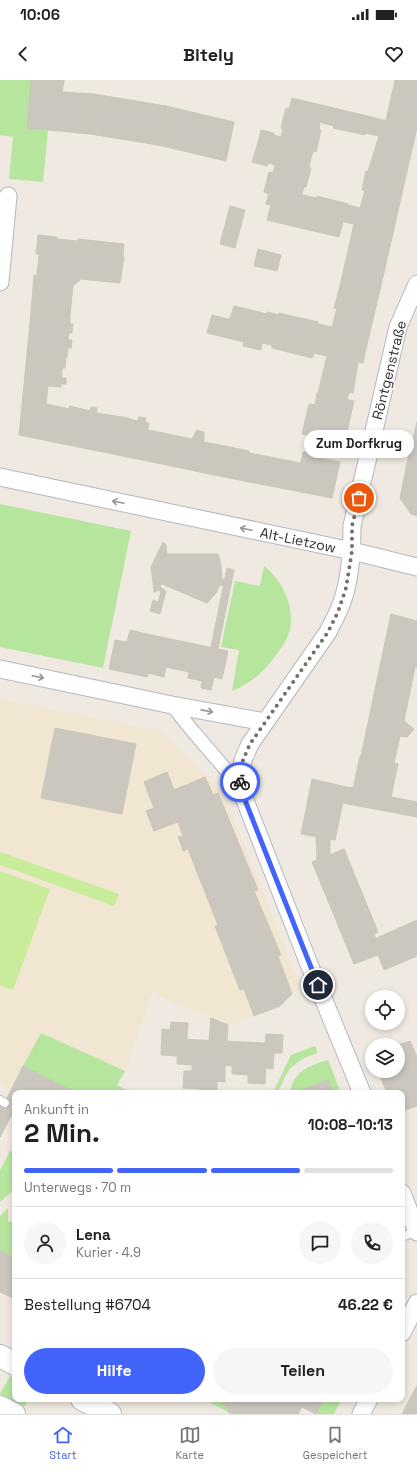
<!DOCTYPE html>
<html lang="de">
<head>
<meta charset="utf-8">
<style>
  body { margin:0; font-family:"Space Grotesk",sans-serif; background:#f6f6f6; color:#222; height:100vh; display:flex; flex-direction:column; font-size:15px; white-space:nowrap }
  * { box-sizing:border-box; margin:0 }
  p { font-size:13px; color:#767676 }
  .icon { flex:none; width:22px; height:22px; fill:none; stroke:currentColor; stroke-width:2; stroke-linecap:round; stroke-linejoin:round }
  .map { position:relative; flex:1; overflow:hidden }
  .sheet { position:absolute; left:12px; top:1010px; width:393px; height:312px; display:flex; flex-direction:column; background:#fff; border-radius:8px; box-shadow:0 2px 6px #0003 }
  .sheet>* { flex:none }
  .fabs { position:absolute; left:365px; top:910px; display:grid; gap:8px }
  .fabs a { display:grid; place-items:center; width:40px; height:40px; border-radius:50%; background:#fff; box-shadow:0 2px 6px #0003; font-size:20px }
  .pin { position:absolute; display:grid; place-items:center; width:34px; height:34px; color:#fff; margin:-17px; border:2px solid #fff; border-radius:50%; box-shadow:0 1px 4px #0007 }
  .courier { position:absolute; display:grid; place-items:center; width:40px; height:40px; margin:-20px; border:3px solid #4264fb; border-radius:50%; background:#fff; color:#222; box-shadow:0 1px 5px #0007 }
  .bubble { position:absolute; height:28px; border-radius:14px; background:#fff; box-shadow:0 2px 6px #0003; font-size:13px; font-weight:700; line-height:28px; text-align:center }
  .summary em { font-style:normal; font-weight:700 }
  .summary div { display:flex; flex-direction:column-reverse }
  .summary { display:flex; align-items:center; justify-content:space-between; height:68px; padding:0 12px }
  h1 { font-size:26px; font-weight:700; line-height:30px }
  .bar { display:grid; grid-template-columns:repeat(4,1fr); gap:6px 4px; align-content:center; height:48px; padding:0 12px }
  .bar i { height:5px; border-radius:3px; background:#e0e0e0 }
  .bar .active { background:#4264fb }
  .bar p { grid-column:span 4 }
  .line { display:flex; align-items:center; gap:10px; padding:0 12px; border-top:1px solid #e0e0e0 }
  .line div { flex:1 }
  .round { display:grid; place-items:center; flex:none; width:42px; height:42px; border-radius:21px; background:#f6f6f6 }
  .primary-button { display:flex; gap:8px; margin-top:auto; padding:8px 12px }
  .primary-button a { flex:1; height:46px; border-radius:24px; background:#4264fb; color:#fff; font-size:16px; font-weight:700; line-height:46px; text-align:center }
  .primary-button a+a { background:#f6f6f6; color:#222 }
  .status { display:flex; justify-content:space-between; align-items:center; height:28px; padding:0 20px; background:#fff; direction:ltr }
  .status svg { height:11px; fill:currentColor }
  header { display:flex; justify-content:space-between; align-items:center; height:52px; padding:0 12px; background:#fff; font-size:18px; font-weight:700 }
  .menu { display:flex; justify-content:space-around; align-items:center; height:56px; border-top:1px solid #e0e0e0; background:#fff; font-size:11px; color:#767676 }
  .menu a { display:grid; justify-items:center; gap:2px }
  .menu .active { color:#4264fb }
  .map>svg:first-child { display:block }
  .education { fill:#f0e6d1 }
  .green { fill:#b6e59e }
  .pitch { fill:#c9ec9a }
  .building { fill:#cbc7bf; stroke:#cbc5ba }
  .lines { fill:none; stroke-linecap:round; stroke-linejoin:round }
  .service-casing { stroke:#b4b7c1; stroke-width:10 }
  .pedestrian-casing { stroke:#b4b7c1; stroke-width:15 }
  .minor-casing { stroke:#b4b7c1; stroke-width:19 }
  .secondary-casing { stroke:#b4b7c1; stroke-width:24 }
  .service { stroke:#fff; stroke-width:8 }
  .pedestrian { stroke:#fff; stroke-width:13 }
  .minor { stroke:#fff; stroke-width:17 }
  .secondary { stroke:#fff; stroke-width:22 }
  .oneway { stroke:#969696 }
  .done { stroke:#726f6d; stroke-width:4; stroke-dasharray:0 7.2 }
  .route { stroke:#4264fb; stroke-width:5 }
  .labels { text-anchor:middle; stroke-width:3; stroke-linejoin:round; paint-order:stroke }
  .street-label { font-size:14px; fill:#2e2e2e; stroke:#fff }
</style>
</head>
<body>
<div class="status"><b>10:06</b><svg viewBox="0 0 49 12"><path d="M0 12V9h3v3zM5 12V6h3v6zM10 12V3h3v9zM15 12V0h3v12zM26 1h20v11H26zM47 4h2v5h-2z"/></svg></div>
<header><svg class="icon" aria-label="back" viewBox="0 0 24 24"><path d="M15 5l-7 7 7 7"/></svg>Bitely<svg class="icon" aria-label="heart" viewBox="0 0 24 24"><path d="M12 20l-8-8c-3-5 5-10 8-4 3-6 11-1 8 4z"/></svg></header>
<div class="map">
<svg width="417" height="1334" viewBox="0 0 417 1334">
  <rect width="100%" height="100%" fill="#efe9e1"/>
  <path class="education" d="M0,619L160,651L224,715L300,906L292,914L254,936L228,945L152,913L125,991L41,953L10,1010L0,1004Z"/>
  <path class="green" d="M0,0H32L27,48L48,50L43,102L9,99L13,57L0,55Z
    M0,424L131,451L103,588L0,567Z
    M264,486C282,501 295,525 290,549C287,562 277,574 269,584C259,596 247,605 232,611L239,570L221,567L235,501L260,506Z
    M41,953L125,991L117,1005L133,1013H76L23,986Z
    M315,966L318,973C307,976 294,982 287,993C283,1000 281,1007 277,1013H273L291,975Z
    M328,980L341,1013H333L328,1000L294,1013H290C292,992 310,985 328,980Z
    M15,1070V1109L0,1122V1090L10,1071Z
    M8,1128V1142L14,1141L15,1137V1178L0,1170V1136Z
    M10,1296L15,1298V1319H29L25,1326L0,1314Z
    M203,1319H223L221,1323L229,1328L228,1332Z
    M326,1319H342L334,1334H316L322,1323H324Z"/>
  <path class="pitch" d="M0,772L119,814L114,826L0,785Z
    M0,791L50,809L13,910L0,905Z"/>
  <path class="building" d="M31,0H64L62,12L94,14L90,54L27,48Z
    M395,0H417V48L386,40Z
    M94,14L166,26L158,65L90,54Z
    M292,18L417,48L405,100L368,91L379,56L365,53V55L333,48L334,46L320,42L319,50H321L316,72L313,71L311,78L257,66L261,50L274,53V55L281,57L283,49L281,48L286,28L289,29Z
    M166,26L234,42L226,81L158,65Z
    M257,66L311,78L309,88H311L306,107H304L302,115L317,118V116L348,124V125L360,128L365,111L362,110L366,91L405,100L393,153L266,124L269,114L264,112L269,92L273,93L275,85L268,83L267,86L252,82Z
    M271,125L343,142L339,157L267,140Z
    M230,126L245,130L235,168L220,164Z
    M354,144L393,153L379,214L340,206Z
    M38,155L57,157V159L78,161V159L124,164L123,177H124L120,203L81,199L73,206L70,235L31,232L34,195H37L39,174H36Z
    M258,169L281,175L277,191L254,186Z
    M340,206L379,214L365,273L230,239L234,226L267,234V232L279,235V233L318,242V244L332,247L337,228H334Z
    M31,232L70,235V244H73L72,253H69L68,260H72L71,268H68L67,277L27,274Z
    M212,235L365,273L363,283L358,282L353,313L349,312L347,320L318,313L327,276L314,273L312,278L272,268V265L262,263L261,270L243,266L244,262L207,253Z
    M27,274L66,277L65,288H62V298H66V304H61V307L48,306L46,324L69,329L70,326L90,331L91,327L97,328L96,333L129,338V339L138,341L139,337L146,338L145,342L149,343L148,350L173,355L167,385L19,355Z
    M317,313L354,321L342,374L305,365L307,355L302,354L309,324L315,325Z
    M417,342V381L408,379Z
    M197,350L204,352V362L225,366L219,396L167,385L173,355L192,359Z
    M225,366L249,371V373L301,383L303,372H315V377L340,382L332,418L219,396Z
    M408,379L417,381V436L411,434L400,418Z
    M163,462L166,465L167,474H218L221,486L222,499H225L224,501L223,506L220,505L216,513L207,523L162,504L156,512H154L151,487Z
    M227,488L234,490L218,568L211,567Z
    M160,507L166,511L160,534L150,531L153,520L158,522L161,512L158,510Z
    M391,534L417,541V587H415L404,641L414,649L407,657L400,656L394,683L361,676Z
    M130,550L156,556L147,597L109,589L115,560L127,562Z
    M156,556L228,571L222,599L214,597L211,610L201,608L202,601L188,598L189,592L166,587L164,597L148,593Z
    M55,648L136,664L122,734L41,718Z
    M360,676L398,684L391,717L417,722V737L343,723L346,707L353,708Z
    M167,692L174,710L205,697L213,715L218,713L258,810L254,811L281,875L278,876L292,914L280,926L254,936L244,909L240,910L215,846L218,845L188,769L183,771L181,764L178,757L183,756L178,742L154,751L146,731L154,728L144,702Z
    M312,699L346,707L335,760L301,754Z
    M316,757L330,759V774L317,780Z
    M344,769L378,852L374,854L376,859L372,860L378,875L354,884L312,782Z
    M417,840V876L384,890L372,860Z
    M211,938L228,945L227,961L209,960Z
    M171,942L188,943L187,959H178L177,976L161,975L162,949L170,950Z
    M266,954L283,955L282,973H274L273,989L266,988L265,1004L248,1003V995L232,994V986L225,985V1002L217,1001V1013H199L200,1009L183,1008L184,991H192V985L177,984L178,959L265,963Z
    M410,961L417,977V1026L402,1031V1013H387L378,991H398V965Z
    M23,986L76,1013H15V1022L7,1018Z
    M328,1000L333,1013H294Z
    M7,1018L15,1022V1032L12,1037L11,1036L0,1057V1025L3,1027Z
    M0,1170L15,1178V1219L0,1212Z
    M417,1306V1334H402L416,1307Z
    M223,1319H281L284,1320L285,1319H301L305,1321L298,1334H232L228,1332L229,1328L221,1323Z
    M301,1319H326L323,1323H322L316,1334L302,1327L305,1321Z"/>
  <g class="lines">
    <g class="service-casing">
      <path id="service" d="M0,1020L5,1023
        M402,1157L416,1151"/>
    </g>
    <g class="pedestrian-casing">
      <path id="pedestrian" d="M172,625L191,649L239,705"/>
    </g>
    <g class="minor-casing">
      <path id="minor" d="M0,202L8,116
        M0,397L352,471L417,487
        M0,589L172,625L265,642
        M362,1013L309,884L239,705L243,680L250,664L328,552C331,545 335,539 338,532C350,506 352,475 352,446L398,247L417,204
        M402,1113L417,1152
        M402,1253L417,1223
        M361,1334L369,1319"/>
    </g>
    <g class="secondary-casing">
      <path id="secondary" d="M0,1276L15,1284
        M82,1319L110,1334
        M0,1327L14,1334"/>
    </g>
    <use href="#service" class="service"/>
    <use href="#pedestrian" class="pedestrian"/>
    <use href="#minor" class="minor"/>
    <use href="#secondary" class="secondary"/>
  </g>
  <defs><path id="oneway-shaft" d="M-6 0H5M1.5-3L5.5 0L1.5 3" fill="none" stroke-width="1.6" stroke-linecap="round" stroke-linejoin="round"/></defs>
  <g class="oneway">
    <use href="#oneway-shaft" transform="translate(118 422) rotate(-168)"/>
    <use href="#oneway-shaft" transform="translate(246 449) rotate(-168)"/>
    <use href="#oneway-shaft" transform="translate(38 597) rotate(12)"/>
    <use href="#oneway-shaft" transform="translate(207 631) rotate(11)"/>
  </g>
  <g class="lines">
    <path class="done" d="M240,702L243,680L250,664L328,552L338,532L346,508L352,471V446L359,418"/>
    <path class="route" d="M240,702L239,705L318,905"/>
  </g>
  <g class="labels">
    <g class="street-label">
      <text transform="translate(389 290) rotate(-76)" y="5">Röntgenstraße</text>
      <text transform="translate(298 460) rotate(12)" y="5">Alt-Lietzow</text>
    </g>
  </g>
</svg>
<div class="fabs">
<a><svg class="icon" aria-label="locate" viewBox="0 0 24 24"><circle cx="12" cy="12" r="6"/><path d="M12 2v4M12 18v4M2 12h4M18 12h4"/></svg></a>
<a><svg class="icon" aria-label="layers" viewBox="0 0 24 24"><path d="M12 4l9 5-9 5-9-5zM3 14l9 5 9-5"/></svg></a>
</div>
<div class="pin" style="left:359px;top:418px;background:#ea580c"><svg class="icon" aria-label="bag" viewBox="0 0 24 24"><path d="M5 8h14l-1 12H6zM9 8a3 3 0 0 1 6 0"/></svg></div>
<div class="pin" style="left:318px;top:905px;background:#1f2937"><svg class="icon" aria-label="home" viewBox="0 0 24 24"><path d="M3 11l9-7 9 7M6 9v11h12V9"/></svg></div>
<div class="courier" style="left:240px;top:702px"><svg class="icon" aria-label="bike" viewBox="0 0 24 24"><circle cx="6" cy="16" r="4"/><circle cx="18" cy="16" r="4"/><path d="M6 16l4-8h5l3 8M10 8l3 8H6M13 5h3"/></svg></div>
<div class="bubble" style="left:304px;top:350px;width:110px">Zum Dorfkrug</div>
<section class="sheet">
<div class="summary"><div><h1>2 Min.</h1><p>Ankunft in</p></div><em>10:08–10:13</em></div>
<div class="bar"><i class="active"></i><i class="active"></i><i class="active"></i><i></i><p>Unterwegs · 70 m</p></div>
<div class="line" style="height:72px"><a class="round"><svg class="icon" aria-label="person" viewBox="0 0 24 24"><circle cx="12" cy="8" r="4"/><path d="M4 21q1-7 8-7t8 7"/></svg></a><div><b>Lena</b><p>Kurier · 4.9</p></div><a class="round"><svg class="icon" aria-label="chat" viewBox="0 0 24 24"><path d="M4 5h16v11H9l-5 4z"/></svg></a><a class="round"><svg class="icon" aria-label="phone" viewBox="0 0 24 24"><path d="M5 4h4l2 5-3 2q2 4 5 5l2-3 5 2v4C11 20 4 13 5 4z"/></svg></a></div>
<div class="line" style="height:52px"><div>Bestellung #6704</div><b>46.22 €</b></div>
<div class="primary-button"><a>Hilfe</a><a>Teilen</a></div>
</section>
</div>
<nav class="menu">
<a class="active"><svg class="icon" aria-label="home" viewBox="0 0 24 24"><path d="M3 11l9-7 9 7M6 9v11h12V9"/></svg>Start</a>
<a><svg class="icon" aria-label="map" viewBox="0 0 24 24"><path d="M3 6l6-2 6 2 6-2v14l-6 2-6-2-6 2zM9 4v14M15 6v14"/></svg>Karte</a>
<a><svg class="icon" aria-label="saved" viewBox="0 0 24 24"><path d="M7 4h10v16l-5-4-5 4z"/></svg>Gespeichert</a>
</nav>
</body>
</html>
